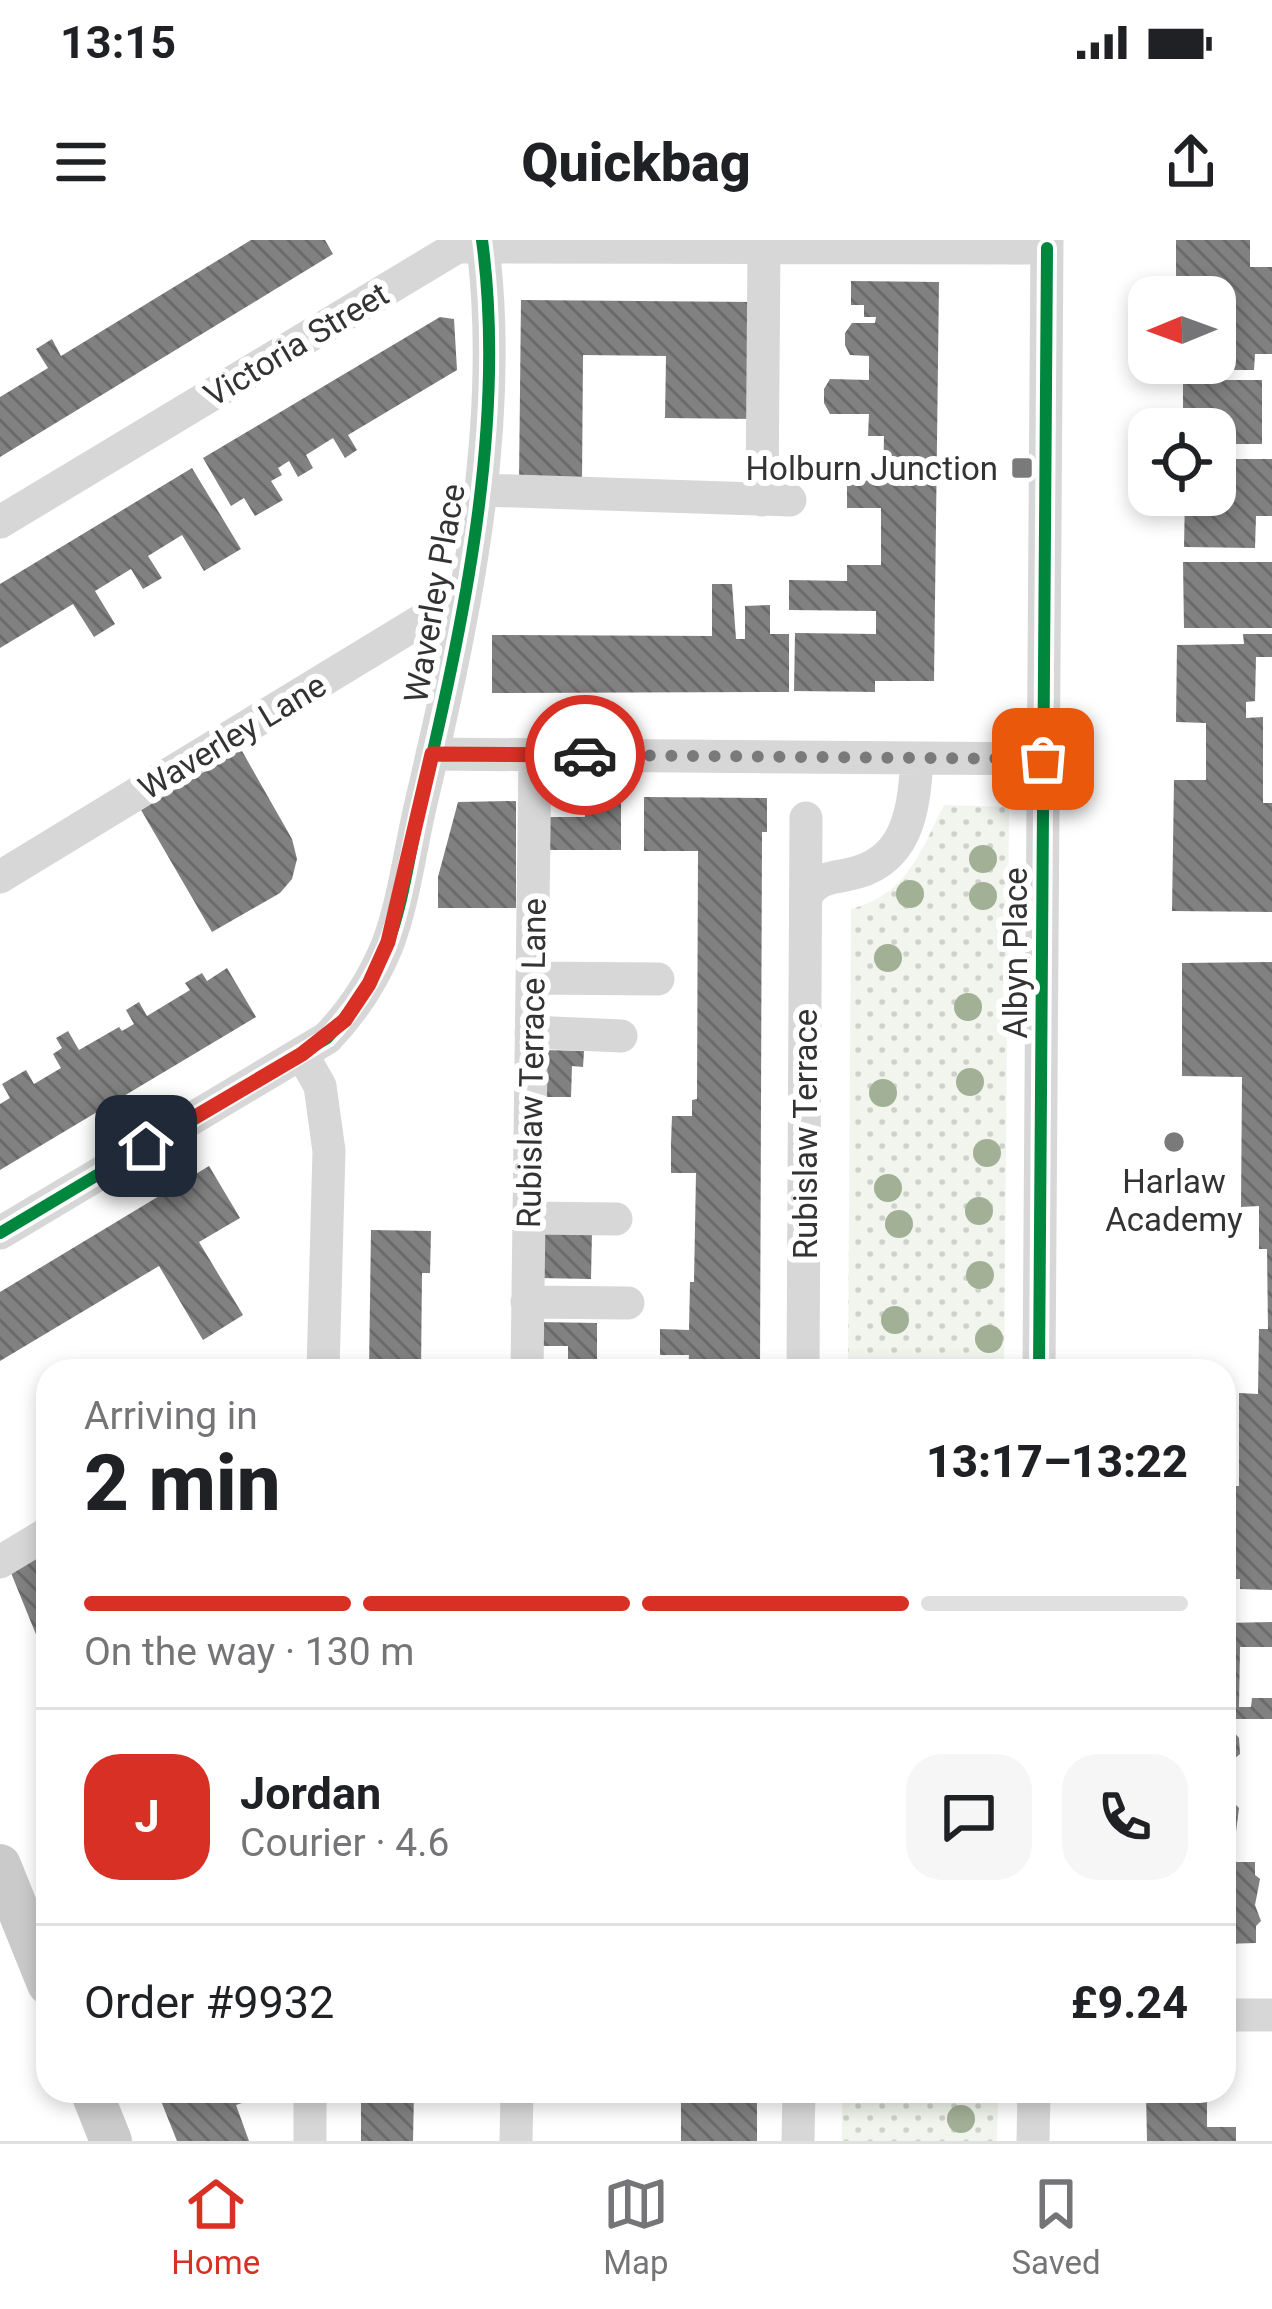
<!DOCTYPE html>
<html lang="en">
<head>
<meta charset="utf-8">
<style>
  body { margin:0; font-family:Roboto,sans-serif; background:#f6f6f6; color:#202124; height:100vh; display:flex; flex-direction:column; font-size:45px; white-space:nowrap }
  * { box-sizing:border-box; margin:0 }
  p { font-size:39px; color:#757577 }
  .icon { flex:none; width:66px; height:66px; fill:none; stroke:currentColor; stroke-width:2; stroke-linecap:round; stroke-linejoin:round }
  .map { position:relative; flex:1; overflow:hidden }
  .details { position:absolute; left:36px; top:1119px; width:1200px; height:744px; display:flex; flex-direction:column; background:#fff; border-radius:36px; box-shadow:0 6px 18px #0003 }
  .details>* { flex:none }
  .needle { width:78px; rotate:269deg }
  .controls { position:absolute; left:1128px; top:36px; display:grid; gap:24px }
  .controls a { display:grid; place-items:center; width:108px; height:108px; border-radius:24px; background:#fff; box-shadow:0 6px 18px #0003; font-size:60px }
  .pin { position:absolute; display:grid; place-items:center; width:102px; height:102px; color:#fff; margin:-51px; border-radius:24px; box-shadow:0 6px 18px #0006 }
  .courier { position:absolute; display:grid; place-items:center; width:120px; height:120px; margin:-60px; border:9px solid #d93025; border-radius:50%; background:#fff; color:#222; box-shadow:0 3px 15px #0007 }
  .summary em { font-style:normal; font-weight:800 }
  .summary div { display:flex; flex-direction:column-reverse }
  .summary { display:flex; align-items:center; justify-content:space-between; height:204px; padding:0 48px }
  h1 { font-size:78px; font-weight:800; line-height:90px }
  .bar { display:grid; grid-template-columns:repeat(4,1fr); gap:18px 12px; align-content:center; height:144px; padding:0 48px }
  .bar i { height:15px; border-radius:9px; background:#e0e0e0 }
  .bar .current { background:#d93025 }
  .bar p { grid-column:span 4 }
  .line { display:flex; align-items:center; gap:30px; padding:0 48px; border-top:3px solid #e0e0e0 }
  .line div { flex:1 }
  .round { display:grid; place-items:center; flex:none; width:126px; height:126px; border-radius:36px; background:#f6f6f6 }
  .status { display:flex; justify-content:space-between; align-items:center; height:84px; padding:0 60px; background:#fff; direction:ltr }
  .status svg { height:33px; fill:currentColor }
  header { display:flex; justify-content:space-between; align-items:center; height:156px; padding:0 48px; background:#fff; font-size:54px; font-weight:800 }
  .tabs { display:flex; justify-content:space-around; align-items:center; height:168px; border-top:3px solid #e0e0e0; background:#fff; font-size:33px; color:#757577 }
  .tabs a { display:grid; justify-items:center; gap:6px }
  .tabs .current { color:#d93025 }
  .map>svg:first-child { display:block }
  .park { fill:url(#park-dots) }
  .building { fill:url(#building-back-hatch) }
  .lines { fill:none; stroke-linecap:round; stroke-linejoin:round }
  .minor { stroke:#d7d7d7; stroke-width:33 }
  .major { stroke:#cacaca; stroke-width:42 }
  .cycleway-casing { stroke:#fff; stroke-width:20 }
  .cycleway { stroke:#00873e; stroke-width:12 }
  .tree { fill:#a2b095 }
  .done { stroke:#7a7a7a; stroke-width:12; stroke-dasharray:0 21.6 }
  .route { stroke:#d93025; stroke-width:15 }
  .poi-dot { fill:#7a7a7a; stroke:#fff; stroke-width:4.5 }
  .labels { text-anchor:middle; stroke-width:12; stroke-linejoin:round; paint-order:stroke }
  .street-label { font-size:33px; fill:#333; stroke:#fff }
  .poi-label { font-size:33px; fill:#333; stroke:#fff; text-anchor:end }
</style>
</head>
<body>
<div class="status"><b>13:15</b><svg viewBox="0 0 49 12"><path d="M0 12V9h3v3zM5 12V6h3v6zM10 12V3h3v9zM15 12V0h3v12zM26 1h20v11H26zM47 4h2v5h-2z"/></svg></div>
<header><svg class="icon" aria-label="menu" viewBox="0 0 24 24"><path d="M4 6h16M4 12h16M4 18h16"/></svg>Quickbag<svg class="icon" aria-label="share" viewBox="0 0 24 24"><path d="M12 15V3M7 8l5-5 5 5M5 13v7h14v-7"/></svg></header>
<div class="map">
<svg width="1272" height="1901" viewBox="0 0 1272 1901">
  <defs>
    <pattern id="park-dots" width="8" height="8" patternUnits="userSpaceOnUse" patternTransform="scale(3)"><rect width="8" height="8" fill="#f1f5ed"/><path d="M2 2h.1M6 6h.1" fill="none" stroke="#cfd2cc" stroke-width="1.8" stroke-linecap="round"/></pattern>
    <pattern id="building-back-hatch" width="6" height="6" patternUnits="userSpaceOnUse" patternTransform="scale(3)"><rect width="6" height="6" fill="#818181"/><path d="M-1 5l2 2M0 0l6 6M5-1l2 2" fill="none" stroke="#6a6a6a"/></pattern>
  </defs>
  <rect width="100%" height="100%" fill="#fff"/>
  <path class="park" d="M944,565L1009,567L1004,1131H848L851,669C908,654 920,612 944,565Z
    M842,1851H998L997,1901H842Z"/>
  <path class="building" d="M251,0H325L333,14L0,217V157L48,128L36,109L52,99L61,116Z
    M1176,0H1250V27H1272V114H1255L1254,130H1180V123H1215V57H1176Z
    M851,41L939,42L934,441H875V452L794,451L795,393L876,394V371L789,370V340L847,341V325H881V268H847V240L883,241L884,196H868L869,174H830L824,163V149L830,139L869,140V116L850,115L845,105V93L852,83H875L876,77H864V65H851Z
    M521,60L755,62L754,179L665,178L666,116L583,115L582,242L519,241Z
    M440,77L454,79L457,130L348,195L357,210L345,218L333,198L306,215L313,228L298,237L289,221L278,228L282,235L271,241L283,260L255,276L244,258L231,266L203,218Z
    M1183,140H1262V204H1215V189H1183Z
    M1215,219H1272V276H1256L1255,308L1184,307L1185,255H1215Z
    M192,228L241,309L204,331L182,295L148,316L162,338L143,349L131,329L95,351L115,384L94,397L73,364L0,408V344Z
    M1183,322H1272V388H1184Z
    M712,344H732L736,399H745V366L770,365V394H789V452L492,453V395L712,396Z
    M1243,394H1272V417H1256L1255,461L1246,462V478L1263,477V563H1272V672L1172,671L1174,540H1206V483L1176,482L1177,405L1244,404Z
    M238,504L292,599L297,619L292,639L280,653L212,692L137,563Z
    M644,557L767,558V592H762L760,1131H688L689,1115H660V1089L689,1090L690,1042H694L696,933H671V903L672,876H692V860L697,859L698,611H644Z
    M584,558L621,559V610H545V577H585Z
    M516,561V668H438V637L458,562Z
    M1272,722V1350L1240,1349V1339H1224V1246H1239V1153L1258,1154L1259,1089H1268L1267,1009H1259V966L1241,967L1242,837L1182,836V723Z
    M227,728L256,777L0,930V864L10,858L2,844L26,830L34,844L61,828L53,814L62,808L56,798L68,791L79,810L119,787L122,791L134,784L126,770L139,762L147,776L190,750L185,743L202,733L207,741Z
    M542,810L584,811L583,827L572,826L571,857H541Z
    M209,926L240,978L199,1002L243,1075L203,1100L159,1026L0,1121V1052Z
    M371,990L431,991L430,1033H422L421,1131H369Z
    M539,991L592,992L591,1039L538,1038Z
    M539,1082L597,1083V1128H568V1106H539Z
    M48,1306V1424L9,1328Z
    M1272,1382V1407H1240L1239,1467H1251L1252,1458H1272V1479H1224V1383Z
    M1224,1492H1234L1239,1498L1240,1514L1234,1519L1235,1564L1239,1568L1236,1592H1224Z
    M1224,1622H1255V1635L1260,1639L1255,1665L1261,1681L1256,1686V1703L1224,1704Z
    M157,1851H274V1852L236,1865L249,1901H177Z
    M361,1851H414L413,1901H361Z
    M681,1851H757V1901H681Z
    M1146,1851H1207V1887H1236V1901H1147Z"/>
  <g class="lines">
    <path class="minor" d="M482,250L790,260
      M762,260L764,7
      M0,282L457,7L1047,8
      M432,514L1043,519
      M0,637L463,355
      M806,657C814,640 828,638 846,635C908,624 914,571 917,518
      M532,738L658,739
      M531,792L621,796
      M302,814L320,846L329,911L323,1131
      M529,978L616,979
      M0,993L327,798C353,771 373,740 387,706C404,662 410,609 421,563C463,384 507,184 482,0
      M527,1062L628,1063
      M527,1131L535,514
      M803,1131L806,578
      M1039,1131L1047,0
      M0,1322L48,1293
      M1224,1775H1272
      M310,1901V1851
      M516,1901L517,1851
      M798,1901L799,1851
      M1033,1901L1034,1851"/>
    <path class="major" d="M0,1625L48,1744
      M91,1851L111,1901"/>
    <g class="cycleway-casing">
      <path id="cycleway" d="M0,993L327,798C353,771 373,740 387,706C404,662 410,609 421,563C463,384 507,184 482,0
        M1039,1131L1047,8"/>
    </g>
    <use href="#cycleway" class="cycleway"/>
  </g>
  <g class="tree">
    <circle cx="983" cy="619" r="14"/>
    <circle cx="910" cy="654" r="14"/>
    <circle cx="983" cy="656" r="14"/>
    <circle cx="888" cy="718" r="14"/>
    <circle cx="968" cy="767" r="14"/>
    <circle cx="970" cy="842" r="14"/>
    <circle cx="883" cy="853" r="14"/>
    <circle cx="987" cy="913" r="14"/>
    <circle cx="888" cy="948" r="14"/>
    <circle cx="979" cy="971" r="14"/>
    <circle cx="899" cy="984" r="14"/>
    <circle cx="980" cy="1035" r="14"/>
    <circle cx="895" cy="1080" r="14"/>
    <circle cx="989" cy="1099" r="14"/>
    <circle cx="961" cy="1879" r="14"/>
  </g>
  <g class="lines">
    <path class="done" d="M585,515L1043,519"/>
    <path class="route" d="M146,906L302,814L345,780L369,744L388,702L432,514L585,515"/>
  </g>
  <g class="poi-dot">
    <rect x="1010" y="216" width="24" height="24" rx="6"/>
    <circle cx="1174" cy="902" r="12"/>
  </g>
  <g class="labels">
    <g class="street-label">
      <text transform="translate(296 104) rotate(-31)" y="12">Victoria Street</text>
      <text transform="translate(434 353) rotate(-80)" y="12">Waverley Place</text>
      <text transform="translate(232 496) rotate(-31)" y="12">Waverley Lane</text>
      <text transform="translate(1015 713) rotate(-90)" y="12">Albyn Place</text>
      <text transform="translate(531 823) rotate(-89)" y="12">Rubislaw Terrace Lane</text>
      <text transform="translate(805 894) rotate(-90)" y="12">Rubislaw Terrace</text>
    </g>
    <g class="poi-label">
      <text x="998" y="240">Holburn Junction</text>
      <text x="1174" y="953" text-anchor="middle">Harlaw<tspan x="1174" dy="38">Academy</tspan></text>
    </g>
  </g>
</svg>
<div class="controls">
<a><svg class="needle" viewBox="-14 -14 28 28"><path d="M0-13l5 13h-10z" fill="#e53935"/><path d="M0 13l5-13h-10z" fill="#757577"/></svg></a>
<a><svg class="icon" aria-label="locate" viewBox="0 0 24 24"><circle cx="12" cy="12" r="6"/><path d="M12 2v4M12 18v4M2 12h4M18 12h4"/></svg></a>
</div>
<div class="pin" style="left:1043px;top:519px;background:#ea580c"><svg class="icon" aria-label="bag" viewBox="0 0 24 24"><path d="M5 8h14l-1 12H6zM9 8a3 3 0 0 1 6 0"/></svg></div>
<div class="pin" style="left:146px;top:906px;background:#1f2937"><svg class="icon" aria-label="home" viewBox="0 0 24 24"><path d="M3 11l9-7 9 7M6 9v11h12V9"/></svg></div>
<div class="courier" style="left:585px;top:515px"><svg class="icon" aria-label="car" viewBox="0 0 24 24"><path d="M5 17H2v-5l4-1 3-4h7l3 4 3 1v5h-3M9 17h6M6 11h13"/><circle cx="7" cy="17" r="2"/><circle cx="17" cy="17" r="2"/></svg></div>
<section class="details">
<div class="summary"><div><h1>2 min</h1><p>Arriving in</p></div><em>13:17–13:22</em></div>
<div class="bar"><i class="current"></i><i class="current"></i><i class="current"></i><i></i><p>On the way · 130 m</p></div>
<div class="line" style="height:216px"><b class="round" style="background:#d93025;color:#fff">J</b><div><b>Jordan</b><p>Courier · 4.6</p></div><a class="round"><svg class="icon" aria-label="chat" viewBox="0 0 24 24"><path d="M4 5h16v11H9l-5 4z"/></svg></a><a class="round"><svg class="icon" aria-label="phone" viewBox="0 0 24 24"><path d="M5 4h4l2 5-3 2q2 4 5 5l2-3 5 2v4C11 20 4 13 5 4z"/></svg></a></div>
<div class="line" style="height:156px"><div>Order #9932</div><b>£9.24</b></div>
</section>
</div>
<nav class="tabs">
<a class="current"><svg class="icon" aria-label="home" viewBox="0 0 24 24"><path d="M3 11l9-7 9 7M6 9v11h12V9"/></svg>Home</a>
<a><svg class="icon" aria-label="map" viewBox="0 0 24 24"><path d="M3 6l6-2 6 2 6-2v14l-6 2-6-2-6 2zM9 4v14M15 6v14"/></svg>Map</a>
<a><svg class="icon" aria-label="saved" viewBox="0 0 24 24"><path d="M7 4h10v16l-5-4-5 4z"/></svg>Saved</a>
</nav>
</body>
</html>
